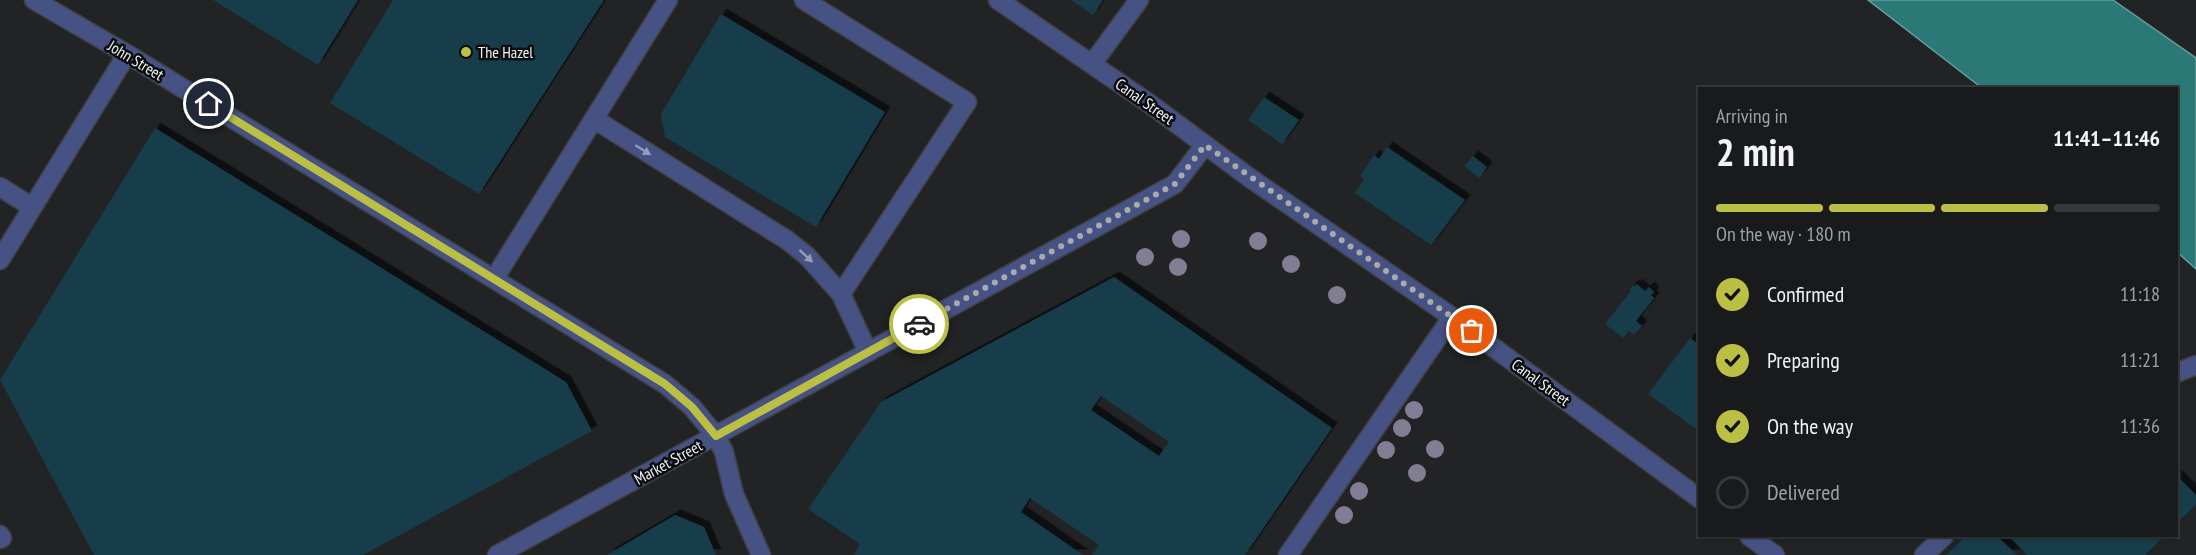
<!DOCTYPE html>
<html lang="en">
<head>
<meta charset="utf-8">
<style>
  body { margin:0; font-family:"PT Sans Narrow",sans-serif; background:#262729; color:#f1f3f6; height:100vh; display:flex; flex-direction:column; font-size:22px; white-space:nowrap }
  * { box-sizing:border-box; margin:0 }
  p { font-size:20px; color:#9fa1a3 }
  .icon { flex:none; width:33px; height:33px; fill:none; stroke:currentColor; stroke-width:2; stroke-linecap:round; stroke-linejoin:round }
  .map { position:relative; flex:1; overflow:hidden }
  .side { position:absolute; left:1698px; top:87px; width:480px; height:450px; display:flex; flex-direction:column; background:#191a1c; border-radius:0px; box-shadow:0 2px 4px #0004,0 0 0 2px #37383b }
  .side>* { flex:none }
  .pin { position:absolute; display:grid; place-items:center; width:51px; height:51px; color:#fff; margin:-26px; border:3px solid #fff; border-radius:50%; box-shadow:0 2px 6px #0007 }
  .courier { position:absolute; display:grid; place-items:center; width:60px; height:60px; margin:-30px; border:4px solid #bbc045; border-radius:50%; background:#fff; color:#222; box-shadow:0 2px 8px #0007 }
  .head em { font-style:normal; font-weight:600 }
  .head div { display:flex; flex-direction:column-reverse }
  .head { display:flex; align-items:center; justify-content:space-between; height:102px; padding:0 18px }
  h1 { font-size:39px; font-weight:600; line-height:45px }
  .bar { display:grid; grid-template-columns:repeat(4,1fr); gap:9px 6px; align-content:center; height:72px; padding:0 18px }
  .bar i { height:8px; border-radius:4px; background:#37383b }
  .bar .on { background:#bbc045 }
  .bar p { grid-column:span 4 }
  ol { padding:0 18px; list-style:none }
  li { display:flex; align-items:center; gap:18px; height:66px }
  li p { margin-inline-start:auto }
  li .icon { padding:6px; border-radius:50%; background:#bbc045; color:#111; stroke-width:4 }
  li:last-child { color:#9fa1a3 }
  li i { width:33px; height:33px; border:3px solid #37383b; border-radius:50% }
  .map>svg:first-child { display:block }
  .water { fill:#2b7976; stroke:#679e9c; stroke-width:1.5 }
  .building { fill:#143e49; fill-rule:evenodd; filter:url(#shadow) }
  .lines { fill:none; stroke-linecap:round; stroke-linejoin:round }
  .minor-casing { stroke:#3e4042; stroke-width:21 }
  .minor { stroke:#475284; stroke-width:18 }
  .tree { fill:#837c95 }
  .oneway { fill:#949ab7 }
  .done { stroke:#a9aaac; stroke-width:6; stroke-dasharray:0 10.8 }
  .route { stroke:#bbc045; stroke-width:8 }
  .poi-dot { fill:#bbc045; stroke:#0b0c0d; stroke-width:2 }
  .labels { text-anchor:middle; stroke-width:5; stroke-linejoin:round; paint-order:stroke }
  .poi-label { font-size:16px; fill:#f2f3f5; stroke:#0b0c0d; text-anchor:start }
  .street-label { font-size:16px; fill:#f2f3f5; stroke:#0b0c0d }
</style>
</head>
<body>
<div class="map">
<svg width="2196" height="555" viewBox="0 0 2196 555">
  <defs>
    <filter id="shadow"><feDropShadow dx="5.5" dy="-5.5" stdDeviation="0" flood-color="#0009"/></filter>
  </defs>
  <rect width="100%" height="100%" fill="#212325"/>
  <path class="water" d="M1868,0H2113L2196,58V269L2177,252L2176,88H1982Z"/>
  <path class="building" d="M213,0H358L318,65Z
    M393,0H604L479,194L330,103Z
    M1071,0H1103L1093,15Z
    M721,14L885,112L816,227L665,137L661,114Z
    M1264,97L1299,120L1282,144L1248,120Z
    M155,128L566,382L592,431L363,555H94L0,380Z
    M1387,147L1465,200L1431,245L1355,193L1364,179L1360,176L1374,155L1379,159Z
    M1473,156L1487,167L1479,178L1464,166Z
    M1114,277L1332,428L1245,555H1092L1099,545L1030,498L1021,512L1083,555H856L854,553L860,544L808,509L881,402ZM1101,396L1169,442L1159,456L1091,410Z
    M1637,284L1645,291L1649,287L1654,292L1651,295L1654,298L1636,321L1642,326L1634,335L1629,331L1623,338L1605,324L1631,291L1629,290L1633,285L1635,287Z
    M1690,338L1700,345V432L1648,394Z
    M2176,475L2196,495V505L2176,524Z
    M675,515L704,527L716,555H607Z
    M1966,536H1997L2017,555H1946Z
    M2012,536H2165L2145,555H2027L2010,537Z"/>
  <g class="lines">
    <g class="minor-casing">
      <path id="minor" d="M34,0L127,54L665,384L692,407L716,436L724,452L734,494L761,555
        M804,0L967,102L841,294L868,352
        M998,0L1150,104L1250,178L1452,317L1700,499
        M1092,64L1139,0
        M594,119L787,240L807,256L841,294
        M0,187L32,207
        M0,260L127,54
        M494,279L668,0
        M2176,373L2196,365
        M0,535L2,538L0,539
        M1749,536L1775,555
        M497,555L1175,184L1205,145
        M1288,555L1452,317
        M1924,555L1944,536"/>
    </g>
    <use href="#minor" class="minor"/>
  </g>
  <g class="tree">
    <circle cx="1181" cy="239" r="9"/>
    <circle cx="1258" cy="241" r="9"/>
    <circle cx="1145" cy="257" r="9"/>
    <circle cx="1291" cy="264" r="9"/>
    <circle cx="1178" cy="267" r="9"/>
    <circle cx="1337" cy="295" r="9"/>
    <circle cx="1414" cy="410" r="9"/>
    <circle cx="1402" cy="428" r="9"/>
    <circle cx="1435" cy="449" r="9"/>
    <circle cx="1386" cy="450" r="9"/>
    <circle cx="1417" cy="473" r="9"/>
    <circle cx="1359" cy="491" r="9"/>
    <circle cx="1344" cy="515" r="9"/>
  </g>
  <defs><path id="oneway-solid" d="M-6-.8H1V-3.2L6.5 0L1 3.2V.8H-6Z" transform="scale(1.5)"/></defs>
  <g class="oneway">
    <use href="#oneway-solid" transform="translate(643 150) rotate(32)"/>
    <use href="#oneway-solid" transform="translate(806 256) rotate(43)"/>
  </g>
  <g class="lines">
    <path class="done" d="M919,324L1175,184L1205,145L1472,331"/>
    <path class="route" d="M209,104L665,384L692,407L716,436L919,324"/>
  </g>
  <circle class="poi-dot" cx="466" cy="52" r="6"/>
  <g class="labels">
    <g class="poi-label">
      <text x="478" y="58">The Hazel</text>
    </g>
    <g class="street-label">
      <text transform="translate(136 60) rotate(31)" y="6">John Street</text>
      <text transform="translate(1145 101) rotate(35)" y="6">Canal Street</text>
      <text transform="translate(1541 382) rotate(36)" y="6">Canal Street</text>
      <text transform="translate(668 462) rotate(-29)" y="6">Market Street</text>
    </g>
  </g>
</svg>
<div class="pin" style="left:1472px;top:331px;background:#ea580c"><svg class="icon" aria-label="bag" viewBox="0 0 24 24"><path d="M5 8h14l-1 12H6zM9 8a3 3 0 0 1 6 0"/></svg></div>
<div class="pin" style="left:209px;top:104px;background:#1f2937"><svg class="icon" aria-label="home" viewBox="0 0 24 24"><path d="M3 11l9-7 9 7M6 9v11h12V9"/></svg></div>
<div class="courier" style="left:919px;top:324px"><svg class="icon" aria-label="car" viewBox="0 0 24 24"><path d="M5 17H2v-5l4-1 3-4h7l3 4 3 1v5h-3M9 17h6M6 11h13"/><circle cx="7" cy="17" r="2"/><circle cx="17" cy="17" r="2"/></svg></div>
<section class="side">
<div class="head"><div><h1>2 min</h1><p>Arriving in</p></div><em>11:41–11:46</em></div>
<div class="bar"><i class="on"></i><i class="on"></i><i class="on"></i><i></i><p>On the way · 180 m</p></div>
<ol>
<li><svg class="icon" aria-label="check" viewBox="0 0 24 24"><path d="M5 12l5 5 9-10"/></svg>Confirmed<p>11:18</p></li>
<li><svg class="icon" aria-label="check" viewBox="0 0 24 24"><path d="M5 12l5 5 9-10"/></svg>Preparing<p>11:21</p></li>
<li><svg class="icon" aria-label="check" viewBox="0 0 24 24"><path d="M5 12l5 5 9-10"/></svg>On the way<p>11:36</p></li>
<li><i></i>Delivered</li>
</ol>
</section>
</div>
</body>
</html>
